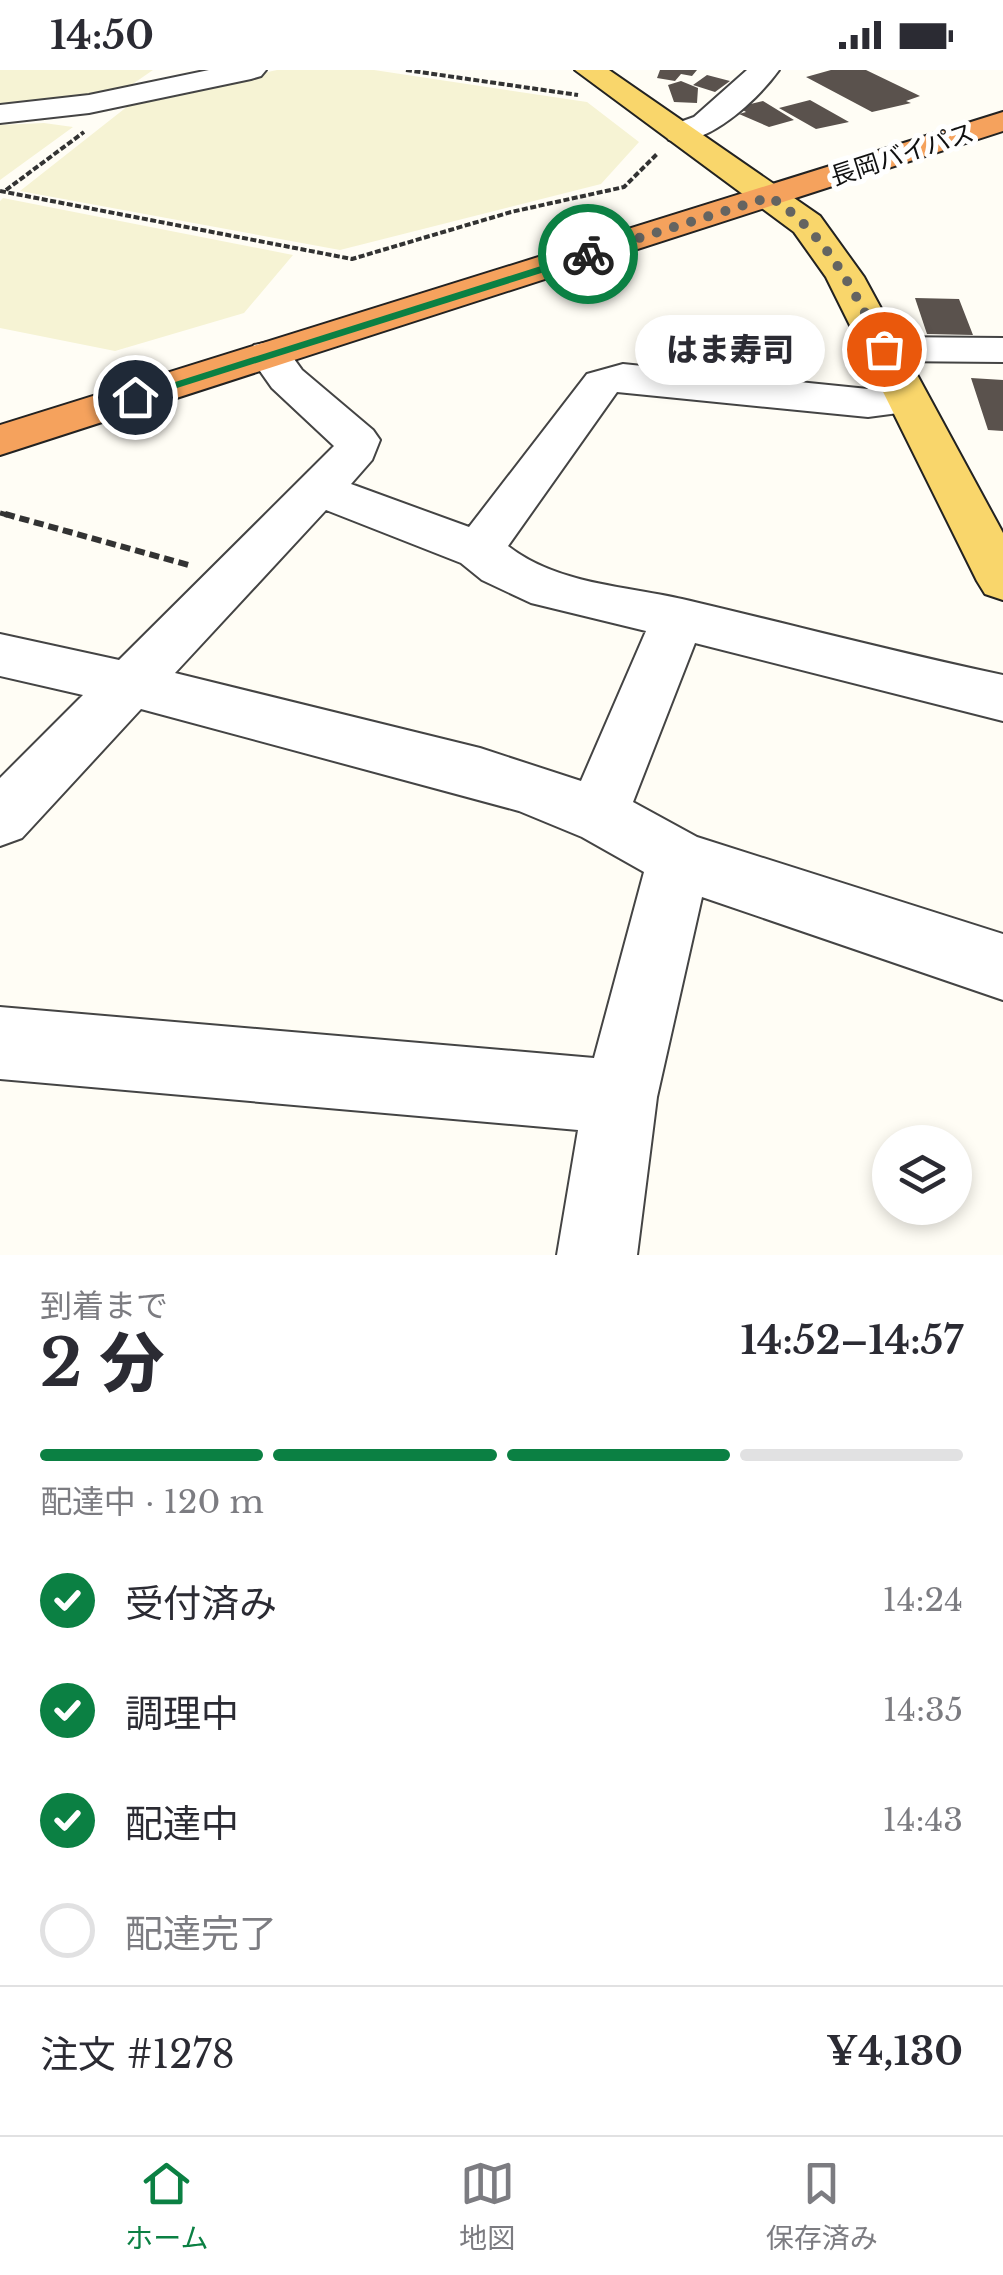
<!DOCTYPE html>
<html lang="ja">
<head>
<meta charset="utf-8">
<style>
  body { margin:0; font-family:"Libre Baskerville","Noto Sans JP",serif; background:#f2f2f3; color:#2b2b33; height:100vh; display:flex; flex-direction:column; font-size:38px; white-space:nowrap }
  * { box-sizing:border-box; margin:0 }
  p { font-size:32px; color:#7c7c81 }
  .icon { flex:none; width:55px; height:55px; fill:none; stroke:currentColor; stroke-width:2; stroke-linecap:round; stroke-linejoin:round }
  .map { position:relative; height:1185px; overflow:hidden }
  .side { display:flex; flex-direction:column; background:#fff; flex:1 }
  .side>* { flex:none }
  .tools { position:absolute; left:872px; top:1055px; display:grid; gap:20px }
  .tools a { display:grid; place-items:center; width:100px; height:100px; border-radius:50%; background:#fff; box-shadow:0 5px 15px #0003; font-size:50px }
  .pin { position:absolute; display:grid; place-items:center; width:85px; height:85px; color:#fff; margin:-42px; border:5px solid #fff; border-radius:50%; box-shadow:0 2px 10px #0007 }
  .courier { position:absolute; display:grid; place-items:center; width:100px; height:100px; margin:-50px; border:8px solid #0b8043; border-radius:50%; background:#fff; color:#222; box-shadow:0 2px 12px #0007 }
  .bubble { position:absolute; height:70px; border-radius:35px; background:#fff; box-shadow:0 5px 15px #0003; font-size:32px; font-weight:800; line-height:70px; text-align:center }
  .overview em { font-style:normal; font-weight:800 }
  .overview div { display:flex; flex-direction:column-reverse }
  .overview { display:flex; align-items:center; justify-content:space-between; height:170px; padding:0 40px }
  h1 { font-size:65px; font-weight:800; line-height:75px }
  .bar { display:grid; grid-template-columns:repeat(4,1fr); gap:15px 10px; align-content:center; height:120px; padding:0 40px }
  .bar i { height:12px; border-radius:8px; background:#e1e1e2 }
  .bar .on { background:#0b8043 }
  .bar p { grid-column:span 4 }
  .line { display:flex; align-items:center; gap:25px; padding:0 40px; border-top:2px solid #e1e1e2 }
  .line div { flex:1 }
  ol { padding:0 40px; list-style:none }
  li { display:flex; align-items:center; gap:30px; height:110px }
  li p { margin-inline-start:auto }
  li .icon { padding:10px; border-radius:50%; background:#0b8043; color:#fff; stroke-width:4 }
  li:last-child { color:#7c7c81 }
  li i { width:55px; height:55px; border:5px solid #e1e1e2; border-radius:50% }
  .status { display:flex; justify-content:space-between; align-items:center; height:70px; padding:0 50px; background:#fff; direction:ltr }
  .status svg { height:28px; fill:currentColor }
  .dock { display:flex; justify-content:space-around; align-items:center; height:140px; border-top:2px solid #e1e1e2; background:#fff; font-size:28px; color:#7c7c81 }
  .dock a { display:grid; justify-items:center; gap:5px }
  .dock .on { color:#0b8043 }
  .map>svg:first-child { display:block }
  .farmland { fill:#f6f3d4 }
  .building { fill:#5a524d }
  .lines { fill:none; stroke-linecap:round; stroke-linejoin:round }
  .minor-casing { stroke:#444; stroke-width:4 }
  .major-casing { stroke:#222; stroke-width:4 }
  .highway-casing { stroke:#222; stroke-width:4 }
  .path-far2 { stroke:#333; stroke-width:4; stroke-dasharray:6 2.5; stroke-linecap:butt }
  .path-far1 { stroke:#333; stroke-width:5; stroke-dasharray:8 4; stroke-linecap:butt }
  .path { stroke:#333; stroke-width:6; stroke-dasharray:10 5; stroke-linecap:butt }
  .minor { fill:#fff; fill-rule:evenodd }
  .major { fill:#f9d66b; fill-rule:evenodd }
  .highway { fill:#f5a25d; fill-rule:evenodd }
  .route { fill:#0b8043 }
  .done { stroke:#646461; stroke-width:10; stroke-dasharray:0 18 }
  .labels { text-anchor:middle; stroke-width:10; stroke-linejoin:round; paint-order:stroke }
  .far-street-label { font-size:25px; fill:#111; stroke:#fff }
</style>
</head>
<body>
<div class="status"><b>14:50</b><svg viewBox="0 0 49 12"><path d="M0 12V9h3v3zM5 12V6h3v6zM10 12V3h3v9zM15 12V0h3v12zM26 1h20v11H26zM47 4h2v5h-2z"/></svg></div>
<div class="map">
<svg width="1003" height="1185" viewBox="0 0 1003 1185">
  <rect width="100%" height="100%" fill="#fffdf5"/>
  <path class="farmland" d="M0,0H153L124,20L0,36Z
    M277,0H374L587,32L639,72L601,114L340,180L20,121L133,32Z
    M44,53L73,57L0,110V55Z
    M3,128L293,185L244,243L115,281L0,258V131Z"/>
  <path class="building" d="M660,0H697L692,6L681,4L675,11L657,8Z
    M831,0H866L920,26L906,31L911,33L872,42L806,7Z
    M707,5L730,11L715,22L693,15Z
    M681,11L698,18L697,33L674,32L668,15Z
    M810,30L849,52L816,59L779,38Z
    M763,31L794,50L769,57L739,44L746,42L738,37Z
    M915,228L959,229L973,265L927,264Z
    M971,308L1003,310V361L988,360Z"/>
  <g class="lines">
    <g class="minor-casing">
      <path id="minor" d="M209,0H266L261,6L251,9L89,43L0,53V35L89,25Z
        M747,0H779C758,29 706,79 669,70L664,63L669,56L694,47Z
        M885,267L1003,268V292L885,291L870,288L864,279L870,270Z
        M269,272L284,275L302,300L373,360L380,370L372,390L351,414L469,457L587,304L623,294L868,319L906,317L921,320L928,330L921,340L868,347L617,322L508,476C557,514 624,516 682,529C789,554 895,582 1003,605V651L695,573L633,732L697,767L1003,864V930L702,827L657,1027L637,1185H557L578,1060L0,1009V937L594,988L644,802L582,767L519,741L141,639L22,768L0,776V708L83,625L0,606V564L119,590L334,376L272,318L248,284L254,275ZM326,440L461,493L482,510L531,533L646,561L581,711L480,678L175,603Z"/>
    </g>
    <g class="major-casing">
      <path id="major" d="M575,0H609L820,146L864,207L1003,463V530L985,524L977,511L826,207L794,162Z"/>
    </g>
    <g class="highway-casing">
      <path id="highway" d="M1003,42V61L0,385V355Z"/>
    </g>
    <path class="path-far2" d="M406,0L578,25
      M6,120L84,62
      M0,121L352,189L511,142L624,117L658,83"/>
    <path class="path-far1" d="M0,443L14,447"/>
    <path class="path" d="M5,444L192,496"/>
    <use href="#minor" class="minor"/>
    <use href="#major" class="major"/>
    <use href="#highway" class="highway"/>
  </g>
  <path class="route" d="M588,181L592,187L139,330L128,327Z"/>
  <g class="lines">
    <path class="done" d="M588,184L770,127C826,162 854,222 884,279"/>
  </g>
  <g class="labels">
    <g class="far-street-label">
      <text transform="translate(902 84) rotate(-18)" y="9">長岡バイパス</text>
    </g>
  </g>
</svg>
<div class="tools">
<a><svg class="icon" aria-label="layers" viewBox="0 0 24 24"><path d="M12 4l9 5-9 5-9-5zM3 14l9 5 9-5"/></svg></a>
</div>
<div class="pin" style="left:884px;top:279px;background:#ea580c"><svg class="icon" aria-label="bag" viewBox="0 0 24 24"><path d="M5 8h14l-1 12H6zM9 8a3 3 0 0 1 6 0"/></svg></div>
<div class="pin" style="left:135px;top:327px;background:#1f2937"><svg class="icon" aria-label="home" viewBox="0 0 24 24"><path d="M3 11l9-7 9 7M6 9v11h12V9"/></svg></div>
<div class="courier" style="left:588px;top:184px"><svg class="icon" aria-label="bike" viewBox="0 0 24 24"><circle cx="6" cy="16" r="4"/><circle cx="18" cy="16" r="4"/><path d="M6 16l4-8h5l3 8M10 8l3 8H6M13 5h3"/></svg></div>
<div class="bubble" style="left:635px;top:245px;width:190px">はま寿司</div>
</div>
<section class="side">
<div class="overview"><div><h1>2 分</h1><p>到着まで</p></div><em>14:52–14:57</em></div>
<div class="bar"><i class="on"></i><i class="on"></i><i class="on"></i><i></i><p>配達中 · 120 m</p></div>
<ol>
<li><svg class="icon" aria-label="check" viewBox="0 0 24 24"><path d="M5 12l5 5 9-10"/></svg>受付済み<p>14:24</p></li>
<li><svg class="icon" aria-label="check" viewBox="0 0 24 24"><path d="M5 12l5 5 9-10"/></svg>調理中<p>14:35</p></li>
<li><svg class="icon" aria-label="check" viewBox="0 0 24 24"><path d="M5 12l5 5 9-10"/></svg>配達中<p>14:43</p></li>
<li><i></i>配達完了</li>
</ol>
<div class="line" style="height:130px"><div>注文 #1278</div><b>¥4,130</b></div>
</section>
<nav class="dock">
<a class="on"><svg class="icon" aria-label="home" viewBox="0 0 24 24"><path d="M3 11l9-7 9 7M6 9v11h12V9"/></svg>ホーム</a>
<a><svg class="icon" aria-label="map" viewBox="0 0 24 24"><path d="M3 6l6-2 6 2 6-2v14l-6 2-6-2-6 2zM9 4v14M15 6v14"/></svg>地図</a>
<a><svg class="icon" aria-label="saved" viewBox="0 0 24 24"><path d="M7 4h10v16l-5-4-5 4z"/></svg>保存済み</a>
</nav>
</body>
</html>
